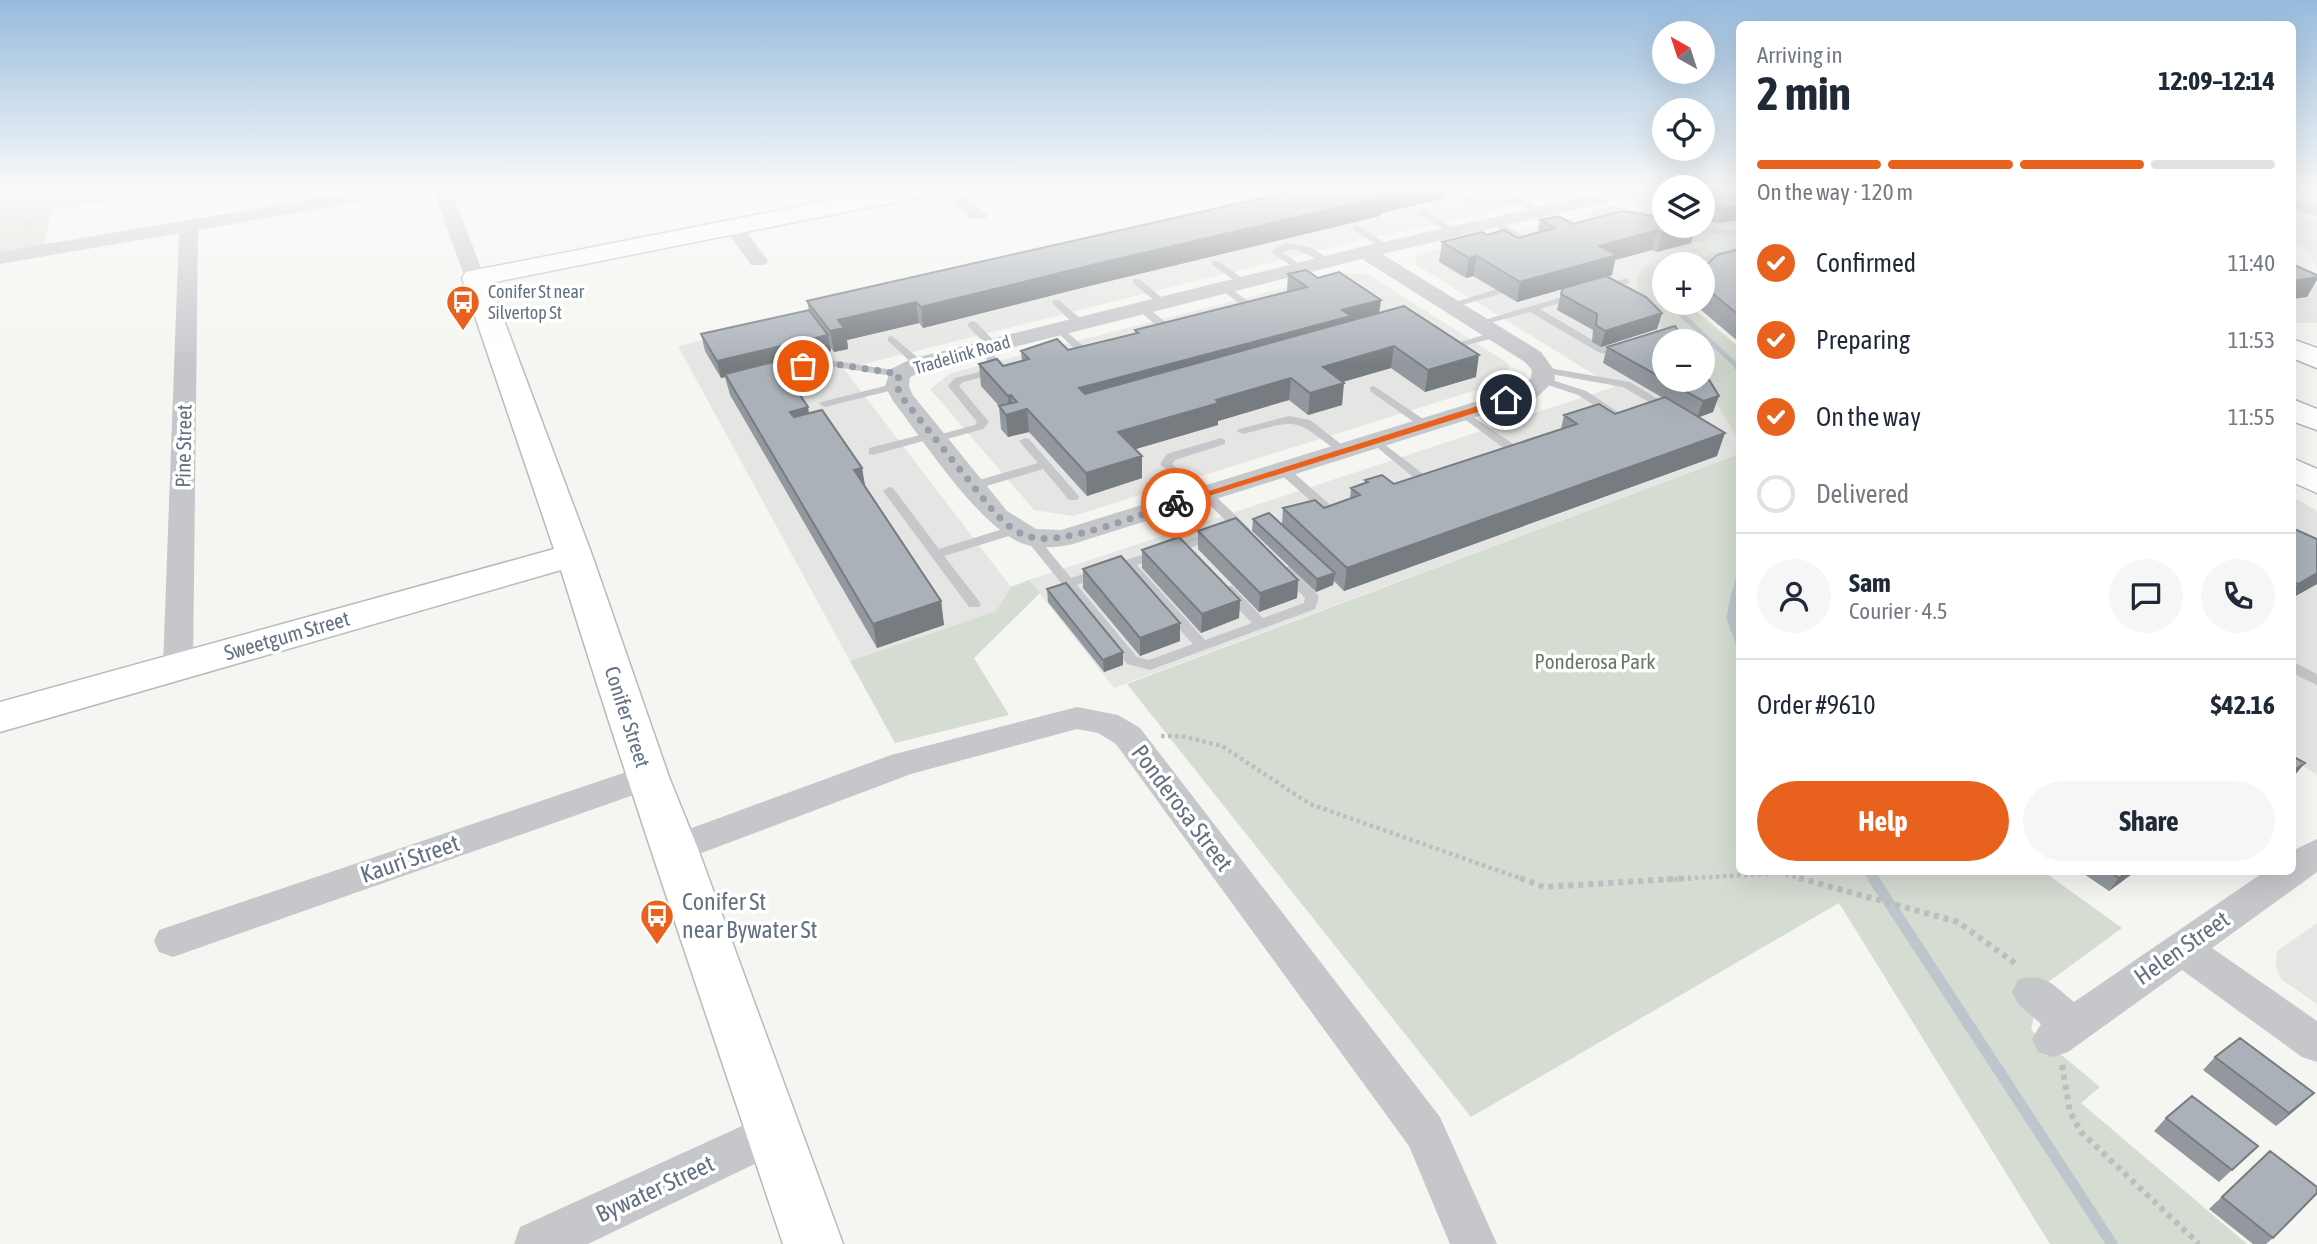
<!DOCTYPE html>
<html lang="en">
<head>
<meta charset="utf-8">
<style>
  body { margin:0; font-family:"Asap Condensed",sans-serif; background:#f6f6f7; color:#1f2937; height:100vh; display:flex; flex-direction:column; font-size:26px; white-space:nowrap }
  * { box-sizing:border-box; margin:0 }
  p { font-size:23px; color:#747a83 }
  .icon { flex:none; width:38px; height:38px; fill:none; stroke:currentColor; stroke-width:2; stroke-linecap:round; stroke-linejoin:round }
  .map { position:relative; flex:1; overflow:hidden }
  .side { position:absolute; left:1736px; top:21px; width:560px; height:854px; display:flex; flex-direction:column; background:#fff; border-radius:10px; box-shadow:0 7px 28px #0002 }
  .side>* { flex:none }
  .needle { width:46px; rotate:321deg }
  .buttons { position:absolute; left:1652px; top:21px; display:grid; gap:14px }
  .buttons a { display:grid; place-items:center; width:63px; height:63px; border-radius:50%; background:#fff; box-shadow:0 7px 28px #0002; font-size:35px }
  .pin { position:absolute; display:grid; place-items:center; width:60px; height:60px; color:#fff; margin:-30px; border:4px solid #fff; border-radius:50%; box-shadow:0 2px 7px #0007 }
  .courier { position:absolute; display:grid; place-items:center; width:70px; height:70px; margin:-35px; border:5px solid #e8621e; border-radius:50%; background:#fff; color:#222; box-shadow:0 2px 9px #0007 }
  .overview em { font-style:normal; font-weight:700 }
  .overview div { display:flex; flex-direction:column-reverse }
  .overview { display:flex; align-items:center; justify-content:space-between; height:119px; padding:0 21px }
  h1 { font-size:46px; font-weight:700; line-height:52px }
  .bar { display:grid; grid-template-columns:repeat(4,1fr); gap:10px 7px; align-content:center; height:84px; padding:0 21px }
  .bar i { height:9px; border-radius:5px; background:#e0e1e3 }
  .bar .on { background:#e8621e }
  .bar p { grid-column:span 4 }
  .line { display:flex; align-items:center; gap:18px; padding:0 21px; border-top:2px solid #e0e1e3 }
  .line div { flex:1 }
  .round { display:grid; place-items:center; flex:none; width:74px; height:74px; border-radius:37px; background:#f6f6f7 }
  ol { padding:0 21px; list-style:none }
  li { display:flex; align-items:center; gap:21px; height:77px }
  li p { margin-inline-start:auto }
  li .icon { padding:7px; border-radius:50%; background:#e8621e; color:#fff; stroke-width:4 }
  li:last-child { color:#747a83 }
  li i { width:38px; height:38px; border:4px solid #e0e1e3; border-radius:50% }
  .cta { display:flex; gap:14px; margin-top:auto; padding:14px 21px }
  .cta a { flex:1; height:80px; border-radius:42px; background:#e8621e; color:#fff; font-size:28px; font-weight:700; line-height:80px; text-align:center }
  .cta a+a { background:#f6f6f7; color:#1f2937 }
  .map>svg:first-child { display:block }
  .built { fill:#e5e6e4 }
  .green { fill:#d5dcd2 }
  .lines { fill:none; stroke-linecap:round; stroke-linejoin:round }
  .stream-far3 { stroke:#bdc6cd; stroke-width:5 }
  .stream-far2 { stroke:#bdc6cd; stroke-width:7 }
  .stream-far1 { stroke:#bdc6cd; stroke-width:9 }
  .stream { stroke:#bdc6cd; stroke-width:11 }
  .secondary-casing { stroke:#b7babf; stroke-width:3 }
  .highway-casing { stroke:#b5b7bb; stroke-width:3 }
  .path-far2 { stroke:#bcbec0; stroke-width:2.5; stroke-dasharray:2.5 2.5; stroke-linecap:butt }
  .path-far1 { stroke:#bcbec0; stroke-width:4.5; stroke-dasharray:3.5 3.5; stroke-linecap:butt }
  .path { stroke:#bcbec0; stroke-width:6; stroke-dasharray:5 5; stroke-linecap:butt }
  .lane { fill:#c5c7cb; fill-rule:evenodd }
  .street { fill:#c5c7cb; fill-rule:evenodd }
  .secondary { fill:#fff; fill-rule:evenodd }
  .highway { fill:#fff; fill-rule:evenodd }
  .wall { fill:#92989e }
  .shaded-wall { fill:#777c81 }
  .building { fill:#aab1b8; stroke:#777c81; stroke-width:2 }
  .route { fill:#e8621e }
  .done { stroke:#969faa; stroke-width:7; stroke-dasharray:0 12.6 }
  .labels { text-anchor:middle; stroke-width:7; stroke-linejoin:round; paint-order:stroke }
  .far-poi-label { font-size:18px; fill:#637183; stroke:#fff; text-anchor:start }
  .far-street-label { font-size:18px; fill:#637183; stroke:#fff }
  .street-label { font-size:21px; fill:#637183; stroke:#fff }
  .park-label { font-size:21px; fill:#647a62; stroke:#fff }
  .near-street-label { font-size:24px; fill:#637183; stroke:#fff }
  .near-poi-label { font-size:24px; fill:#637183; stroke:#fff; text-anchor:start }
</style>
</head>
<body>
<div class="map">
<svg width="2317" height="1244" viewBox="0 0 2317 1244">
  <rect width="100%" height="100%" fill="#f5f5f1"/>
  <path class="built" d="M1346,190H1528L1550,199L1349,243L844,369L1011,587L996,611L850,661L678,346Z
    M2292,212L2317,221V268L2303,245L2293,243Z
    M1589,214L1628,229L1707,244L1661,258L1647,267L1675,341H1664V380H1702L1739,441V454L1114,688L1029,580L1614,387L1415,264L1417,254Z
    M1342,273L1368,274L1509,364L1505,381L1073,516L1034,510L930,389L951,373Z
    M2293,275L2317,284V323H2293Z
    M2292,496L2317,511V775L2293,760Z
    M2317,923V1004L2281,979L2276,967L2277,951Z"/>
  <path class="green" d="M0,190H176L52,210L43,246L0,253Z
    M1613,205L1664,217V226H1703V223L1739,221V263L1703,274V264H1664V303H1692L1694,309L1739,347V441L1702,380L1703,341H1675C1653,316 1607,278 1664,257C1678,252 1693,250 1706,244L1628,229L1589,214L1592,210Z
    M1739,454L1740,872H2044L2122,928L2040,988L2031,1030L2100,1087L2081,1103L2247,1244H2050L1839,903L1471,1117L1127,684Z
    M1029,580L1040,593L974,658L1009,715L895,743L850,661L996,611L1011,587Z"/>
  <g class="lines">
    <path class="stream-far3" d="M1559,190L1563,192
      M1684,230L1740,233
      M1688,264L1740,249
      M1669,303L1739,368"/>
    <path class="stream-far2" d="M1737,366L1740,369
      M1736,593L1740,574"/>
    <path class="stream-far1" d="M1736,592L1731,618L1740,643
      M1869,872L1874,880"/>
    <path class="stream" d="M1873,878L2112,1244"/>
    <g class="secondary-casing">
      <path id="secondary" d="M883,190H931L928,195L920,197L490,283L592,555L669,777L698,849L843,1244H783C708,1019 631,796 561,570L0,732V702L554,549L462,278L466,272Z
        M2292,339L2317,348V368L2292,358Z
        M2292,458L2317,469V493L2292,482Z"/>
    </g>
    <g class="highway-casing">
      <path id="highway" d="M2292,399L2317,409V430L2292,421Z"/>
    </g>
    <path class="path-far2" d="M30,234L23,218L29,209L53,190"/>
    <path class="path-far1" d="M1161,736H1181L1222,746L1310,804L1525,880
      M1660,880L1780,873L1806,880"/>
    <path class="path" d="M1520,878L1544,887L1690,878
      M1799,878L1958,922L2019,966
      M2062,1065L2070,1112L2081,1132L2199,1244"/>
    <path class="lane" d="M1495,190H1506L1544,212L1537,214L1515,202C1493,208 1474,209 1456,195L1460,192L1482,201L1508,198Z
      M1664,209V215L1660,214V210Z
      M1419,210H1425L1459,232L1452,234L1419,214Z
      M1495,220L1540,244L1542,246L1534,248L1492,225L1491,223Z
      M1353,226H1359L1391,247L1383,249L1353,230Z
      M1289,243L1312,248L1332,261L1324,263L1296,249L1282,252L1314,274L1306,276L1271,252L1279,246Z
      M1212,261H1218L1248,282L1240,284L1212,265Z
      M1626,278L1629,279V283L1602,291L1597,288Z
      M1133,279H1139L1166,301V305H1160L1133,283Z
      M1224,284L1262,311V315H1254L1221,289L1219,287Z
      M1497,289L1502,292L1500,294L1451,308L1446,305Z
      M1575,293L1578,294V298L1540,309L1606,348L1622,345L1627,348L1626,350L1609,355L1598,352L1530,312L1479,326L1474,323Z
      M1053,300H1059L1084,322V326H1076L1053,304Z
      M1138,306H1146L1176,331V335H1168L1138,310Z
      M972,321L976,322L996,343V347H988L968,326L967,324Z
      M1060,326L1096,357V361H1088L1056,331V327Z
      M1497,331L1501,332V336L1449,350L1444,347Z
      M892,336L923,362V366H915L888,341V337Z
      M982,345L986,346L1003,366L999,373L963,382L959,386L989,422L983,429L936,442L930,439L873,455L869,454V448L932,432L938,435L975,425L977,422L948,386L955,378L991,369L992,366L977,348Z
      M823,359L899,371L904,374L899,377L823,365L766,378L761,375L762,373Z
      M1543,367L1630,382L1676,410L1670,413L1666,412L1623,387L1539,372L1538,370Z
      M1543,377L1586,391L1635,423L1633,425H1625L1578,395L1539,382L1538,380Z
      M897,383L901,384V388L825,407L819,404L821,402Z
      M1374,386L1429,423V427H1421L1370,391V387Z
      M1463,410L1525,452V458H1517L1459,415V411Z
      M1289,416L1310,420L1350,451L1344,455L1340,454C1293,416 1299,420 1243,434L1237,431L1239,429Z
      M1025,438L1029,439L1077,494L1079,497L1077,500H1069L1043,469L977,489H969L967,486L969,483L1038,463L1019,441Z
      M1221,438L1225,440V444L1175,460L1172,464L1202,492L1210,491L1250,529L1251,532L1250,535H1240L1203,498L1195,499L1160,464L1167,454Z
      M1376,438L1434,482L1436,485L1434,488H1426L1372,443V439Z
      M1283,466L1287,467L1335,509L1337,512L1335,515H1327L1279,473L1277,470L1279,467Z
      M889,487L893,488L939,549L1009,527H1019L1020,530L1019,533L944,556L979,601L981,604L979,607H969L883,491Z
      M1215,531L1221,535L1220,538L1137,565L1205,640L1252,623L1222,592L1220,589L1222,586H1232L1263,618L1304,603L1305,598L1280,573L1278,570L1280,567H1290L1317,594L1319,597L1315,609L1150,670L1127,664L1024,537L1030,533L1035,534L1071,578ZM1125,569L1193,644L1149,660L1137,657L1077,585Z
      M2292,661L2317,674V685L2292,673Z"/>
    <path class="street" d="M364,190H406L397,195L198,230L193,666L189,673L178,676L167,673L163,666L179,233L0,264V252Z
      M433,190H451L485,278L482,282H468L465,278Z
      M940,190H960L987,215L985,219H971Z
      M1613,190H1647L1638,195L1382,254L1541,352L1554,370L1555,380L1536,398L1073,544C1058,548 1033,549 1019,542C975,521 924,441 893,401L885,386L891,369L911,359L1365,246ZM1362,259L1525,362L1532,370L1531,378L1520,388L1061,530L1036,529L1007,511L912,394L909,386L910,377L927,369Z
      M2292,198L2317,205V217L2292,209Z
      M733,221L740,223L765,257L768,261L765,265H751L724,227Z
      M1077,707L1118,715L1140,728L1440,1117L1497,1244H1450L1409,1146L1116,744L1098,733L1077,729L911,774L675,863L662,859L657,849L662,839L891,755Z
      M647,765L659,768L664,777L659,786L173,957L159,952L154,941L159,930Z
      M2317,839V872L2212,948L2317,1021V1062L2302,1057L2182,970L2068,1052L2053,1057L2038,1052L2032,1039L2041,1024L2018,1004L2012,992L2018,980C2044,971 2054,986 2074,1002L2264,872H2292V851Z
      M773,1112L788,1118L795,1133L788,1148L588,1244H514L520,1227Z"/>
    <use href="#secondary" class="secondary"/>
    <use href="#highway" class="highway"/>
  </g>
  <path class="wall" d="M1299,190H1445L1443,199L1381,213L1380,216L1093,285L923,328L919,323L847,340L848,349L834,352L831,348V351L779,364L809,414L862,468L865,488L941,601L944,625L877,648L730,395L725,377L721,378L705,351L701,334L809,310L807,301Z
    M1720,190H1740L1719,223L1703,222V194Z
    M1540,220L1573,224L1696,226L1691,243L1657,252L1652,250L1615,260L1612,275L1607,276L1662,313L1657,329L1601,347L1592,342L1593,330L1557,310L1562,289L1517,302L1473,276L1466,278L1439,262L1442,242L1487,235L1518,238L1538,233Z
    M1740,249V343L1701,310L1699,303H1703V268Z
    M1288,274L1318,278L1379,313L1476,377L1425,392L1391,368L1343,382L1342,405L1308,415L1289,400L1218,421V425L1135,449L1142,456V478L1087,496L1029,432L1008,437L1001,429L999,406L981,386L979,364L1003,366L1022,361L1021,351L1068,350L1135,333V330L1287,292Z
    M1664,341V380H1703L1713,412L1698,417L1717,456L1344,591L1334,581L1333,585L1316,592L1252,531L1253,519L1282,524L1283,508H1324L1350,499L1351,488L1365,483V480L1394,484L1561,429L1564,415L1615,414L1663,398L1603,363L1607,347Z
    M2292,528L2317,539V584L2292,598Z
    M1198,531L1298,580L1297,598L1259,612L1198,549Z
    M1142,550L1240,600L1239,618L1201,633L1142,568Z
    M1083,569L1180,623V641L1140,656L1083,588Z
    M1047,589L1123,665L1104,672L1048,602Z
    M2081,872H2134L2132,874L2109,891Z
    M2215,1057L2314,1093L2276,1126L2203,1070Z
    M2166,1118L2258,1146L2219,1182L2154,1131Z
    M2270,1151L2273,1238L2266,1244H2253L2209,1209Z"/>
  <path class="shaded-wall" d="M1420,190H1445L1443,199L1381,213L1380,216L1093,285L923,328L921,307L1092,265L1382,197Z
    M1740,206V220L1719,223L1723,208Z
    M1689,226H1696L1691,243L1657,252L1662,233Z
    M1657,230L1652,250L1615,260L1612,275L1517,302L1520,282L1599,246Z
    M1477,256L1473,276L1466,278L1469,258Z
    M2317,277V280L2307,297L2292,299V281Z
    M1381,300L1378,321L1080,410L1079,388L1342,310Z
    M916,302L919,323L847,340L848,349L834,352L830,331L838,320Z
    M1662,313L1657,329L1601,347L1605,331Z
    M828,335L831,351L726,376L725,374V377L721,378L717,361Z
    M1394,346L1391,368L1321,388L1323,367Z
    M1479,355L1476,377L1425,392L1428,370Z
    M1291,378L1289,400L1218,421V425L1119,454L1118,432L1216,400Z
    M1344,383L1342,405L1308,415L1310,393Z
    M1011,395L1013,413L1027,409L1029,432L1008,437L1006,415L1009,414L1008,396Z
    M1719,396L1713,412L1697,418L1703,401Z
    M808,407L812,430L795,434L790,412Z
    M1725,433L1717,456L1344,591L1347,568Z
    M1142,456V478L1087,496L1086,473Z
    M862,468L866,491L854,470Z
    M1335,573L1333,585L1316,592L1317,579Z
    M2317,573V584L2292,598V592L2298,584Z
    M1298,580L1297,598L1259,612L1260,593Z
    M1240,600L1239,618L1201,633L1202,614Z
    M941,601L944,625L877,648L873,624Z
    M1180,623V641L1140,656V638Z
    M1123,652V665L1104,672L1103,660Z
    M2305,763L2294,776L2292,777V771Z
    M2128,872H2134L2132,874L2109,891L2119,878Z
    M2314,1093L2300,1106L2276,1126L2289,1113Z"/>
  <path class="building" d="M1298,190H1370L1382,197L1092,265L921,307L916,302L838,320L844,328L830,331L807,301Z
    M1370,190H1420L1382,198V197Z
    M1723,190H1740V206L1723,208L1703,207V194Z
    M1622,211L1664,218V226H1689L1662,233L1657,230L1599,246L1617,255L1520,282L1477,256L1469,258L1442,242L1482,232L1487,235L1504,230L1518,238L1555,228L1540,220L1558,216L1573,224Z
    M1740,249V316L1707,289L1703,277V268L1717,255Z
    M2292,264L2317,275V277L2292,281Z
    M1306,270L1318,278L1339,272L1381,300L1342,310L1351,316L1079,388L1085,394L1404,306L1479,355L1428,370L1394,346L1323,367L1344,383L1310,393L1291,378L1216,400L1219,403L1118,432L1142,456L1086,473L1027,409L1006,415L999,406L1017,402L1011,395L1008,396L979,364L997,359L1003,366L1029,359L1021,351L1057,339L1068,350L1138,333L1135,330L1307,287L1288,274Z
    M1606,276L1646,297L1662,313L1605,331L1596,325L1597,314L1561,294L1563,288Z
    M809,310L828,335L717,361L701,334Z
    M1675,326L1685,341H1664V379L1607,347Z
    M777,361L808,407L790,412L794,417L822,410L862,468L854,470L941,601L873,624L725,374Z
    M1703,370L1719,396L1703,401L1665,380H1703Z
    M1665,397L1725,433L1347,568L1283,508L1315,500L1324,508L1360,495L1351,488L1368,482L1365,480L1382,475L1394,484L1577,424L1564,415L1599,404L1615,414Z
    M1269,513L1335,573L1317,579L1253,519Z
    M1236,518L1298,580L1260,593L1198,531Z
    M2292,528L2317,539V573L2298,584L2292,581Z
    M1179,537L1240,600L1202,614L1142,550Z
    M1121,556L1180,623L1140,638L1083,569Z
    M1066,583L1123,652L1103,660L1047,589Z
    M2292,756L2305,763L2292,771Z
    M2110,872H2128L2119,878Z
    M2240,1038L2314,1093L2289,1113L2215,1057Z
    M2192,1096L2258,1146L2232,1170L2166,1118Z
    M2270,1151L2317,1187V1193L2273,1238L2222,1197Z"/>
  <linearGradient id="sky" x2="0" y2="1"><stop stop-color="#97bbdd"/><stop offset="0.52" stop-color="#fafaf9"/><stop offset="1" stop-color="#fafaf9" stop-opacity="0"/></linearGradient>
  <rect width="2317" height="364" fill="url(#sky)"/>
  <path class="route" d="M1506,397L1511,400L1510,402L1180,505L1171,503Z"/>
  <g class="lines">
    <path class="done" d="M803,366L823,362L899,374L897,386L901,396L986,502C997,516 1010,530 1027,536C1059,548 1142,514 1176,503"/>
  </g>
  <defs>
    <g id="bus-pin" transform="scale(1.75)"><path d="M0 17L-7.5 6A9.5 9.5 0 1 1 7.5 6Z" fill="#e8621e" stroke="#fff"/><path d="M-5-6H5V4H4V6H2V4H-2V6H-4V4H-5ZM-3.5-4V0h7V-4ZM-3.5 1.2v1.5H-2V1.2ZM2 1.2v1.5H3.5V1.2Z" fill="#fff"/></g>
  </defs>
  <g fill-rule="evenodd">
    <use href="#bus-pin" x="463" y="302"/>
    <use href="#bus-pin" x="657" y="916"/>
  </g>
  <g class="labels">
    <g class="far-poi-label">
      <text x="488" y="298">Conifer St near<tspan x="488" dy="21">Silvertop St</tspan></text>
    </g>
    <g class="far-street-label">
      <text transform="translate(962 355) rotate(-16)" y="6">Tradelink Road</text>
    </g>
    <g class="street-label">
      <text transform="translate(184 446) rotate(-89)" y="7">Pine Street</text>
      <text transform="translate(287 636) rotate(-16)" y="7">Sweetgum Street</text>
      <text transform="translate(627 717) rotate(72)" y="7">Conifer Street</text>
    </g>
    <g class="park-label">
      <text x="1595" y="669">Ponderosa Park</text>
    </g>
    <g class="near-street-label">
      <text transform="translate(1182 808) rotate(53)" y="8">Ponderosa Street</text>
      <text transform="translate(410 859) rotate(-19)" y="8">Kauri Street</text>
      <text transform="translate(2182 948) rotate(-35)" y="8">Helen Street</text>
      <text transform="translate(655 1189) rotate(-25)" y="8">Bywater Street</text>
    </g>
    <g class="near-poi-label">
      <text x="682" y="910">Conifer St<tspan x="682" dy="28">near Bywater St</tspan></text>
    </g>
  </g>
</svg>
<div class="buttons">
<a><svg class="needle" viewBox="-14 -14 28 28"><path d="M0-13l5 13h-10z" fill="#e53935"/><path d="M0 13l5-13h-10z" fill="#747a83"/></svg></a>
<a><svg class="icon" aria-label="locate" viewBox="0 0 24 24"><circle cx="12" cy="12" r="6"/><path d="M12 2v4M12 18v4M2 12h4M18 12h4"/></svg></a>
<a><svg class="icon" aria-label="layers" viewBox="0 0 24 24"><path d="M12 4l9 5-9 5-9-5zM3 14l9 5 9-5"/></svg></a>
<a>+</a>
<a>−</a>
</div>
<div class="pin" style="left:803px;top:366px;background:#ea580c"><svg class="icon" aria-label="bag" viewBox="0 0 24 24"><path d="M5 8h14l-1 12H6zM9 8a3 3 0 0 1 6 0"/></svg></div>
<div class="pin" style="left:1506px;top:400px;background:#1f2937"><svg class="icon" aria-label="home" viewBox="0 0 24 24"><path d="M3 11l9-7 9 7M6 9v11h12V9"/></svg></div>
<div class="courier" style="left:1176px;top:503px"><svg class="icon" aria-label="bike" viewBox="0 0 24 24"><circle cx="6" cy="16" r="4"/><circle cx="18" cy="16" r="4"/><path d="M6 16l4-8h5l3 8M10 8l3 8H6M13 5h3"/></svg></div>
<section class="side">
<div class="overview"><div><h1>2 min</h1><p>Arriving in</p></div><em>12:09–12:14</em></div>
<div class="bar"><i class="on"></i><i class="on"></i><i class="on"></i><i></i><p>On the way · 120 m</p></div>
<ol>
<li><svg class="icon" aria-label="check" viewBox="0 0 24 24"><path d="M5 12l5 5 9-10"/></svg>Confirmed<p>11:40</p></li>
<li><svg class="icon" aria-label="check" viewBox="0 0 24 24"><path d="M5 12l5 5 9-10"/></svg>Preparing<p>11:53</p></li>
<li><svg class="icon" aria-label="check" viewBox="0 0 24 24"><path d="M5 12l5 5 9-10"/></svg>On the way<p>11:55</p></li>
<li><i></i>Delivered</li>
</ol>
<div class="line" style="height:126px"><a class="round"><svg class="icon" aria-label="person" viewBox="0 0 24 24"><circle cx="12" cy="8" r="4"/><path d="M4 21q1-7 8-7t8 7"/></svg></a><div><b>Sam</b><p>Courier · 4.5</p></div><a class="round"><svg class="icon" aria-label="chat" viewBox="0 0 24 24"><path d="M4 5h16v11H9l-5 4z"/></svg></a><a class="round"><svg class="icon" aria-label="phone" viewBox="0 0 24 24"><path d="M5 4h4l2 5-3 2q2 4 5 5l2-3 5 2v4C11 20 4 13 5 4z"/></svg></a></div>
<div class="line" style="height:91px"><div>Order #9610</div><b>$42.16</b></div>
<div class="cta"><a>Help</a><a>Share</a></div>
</section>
</div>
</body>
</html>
